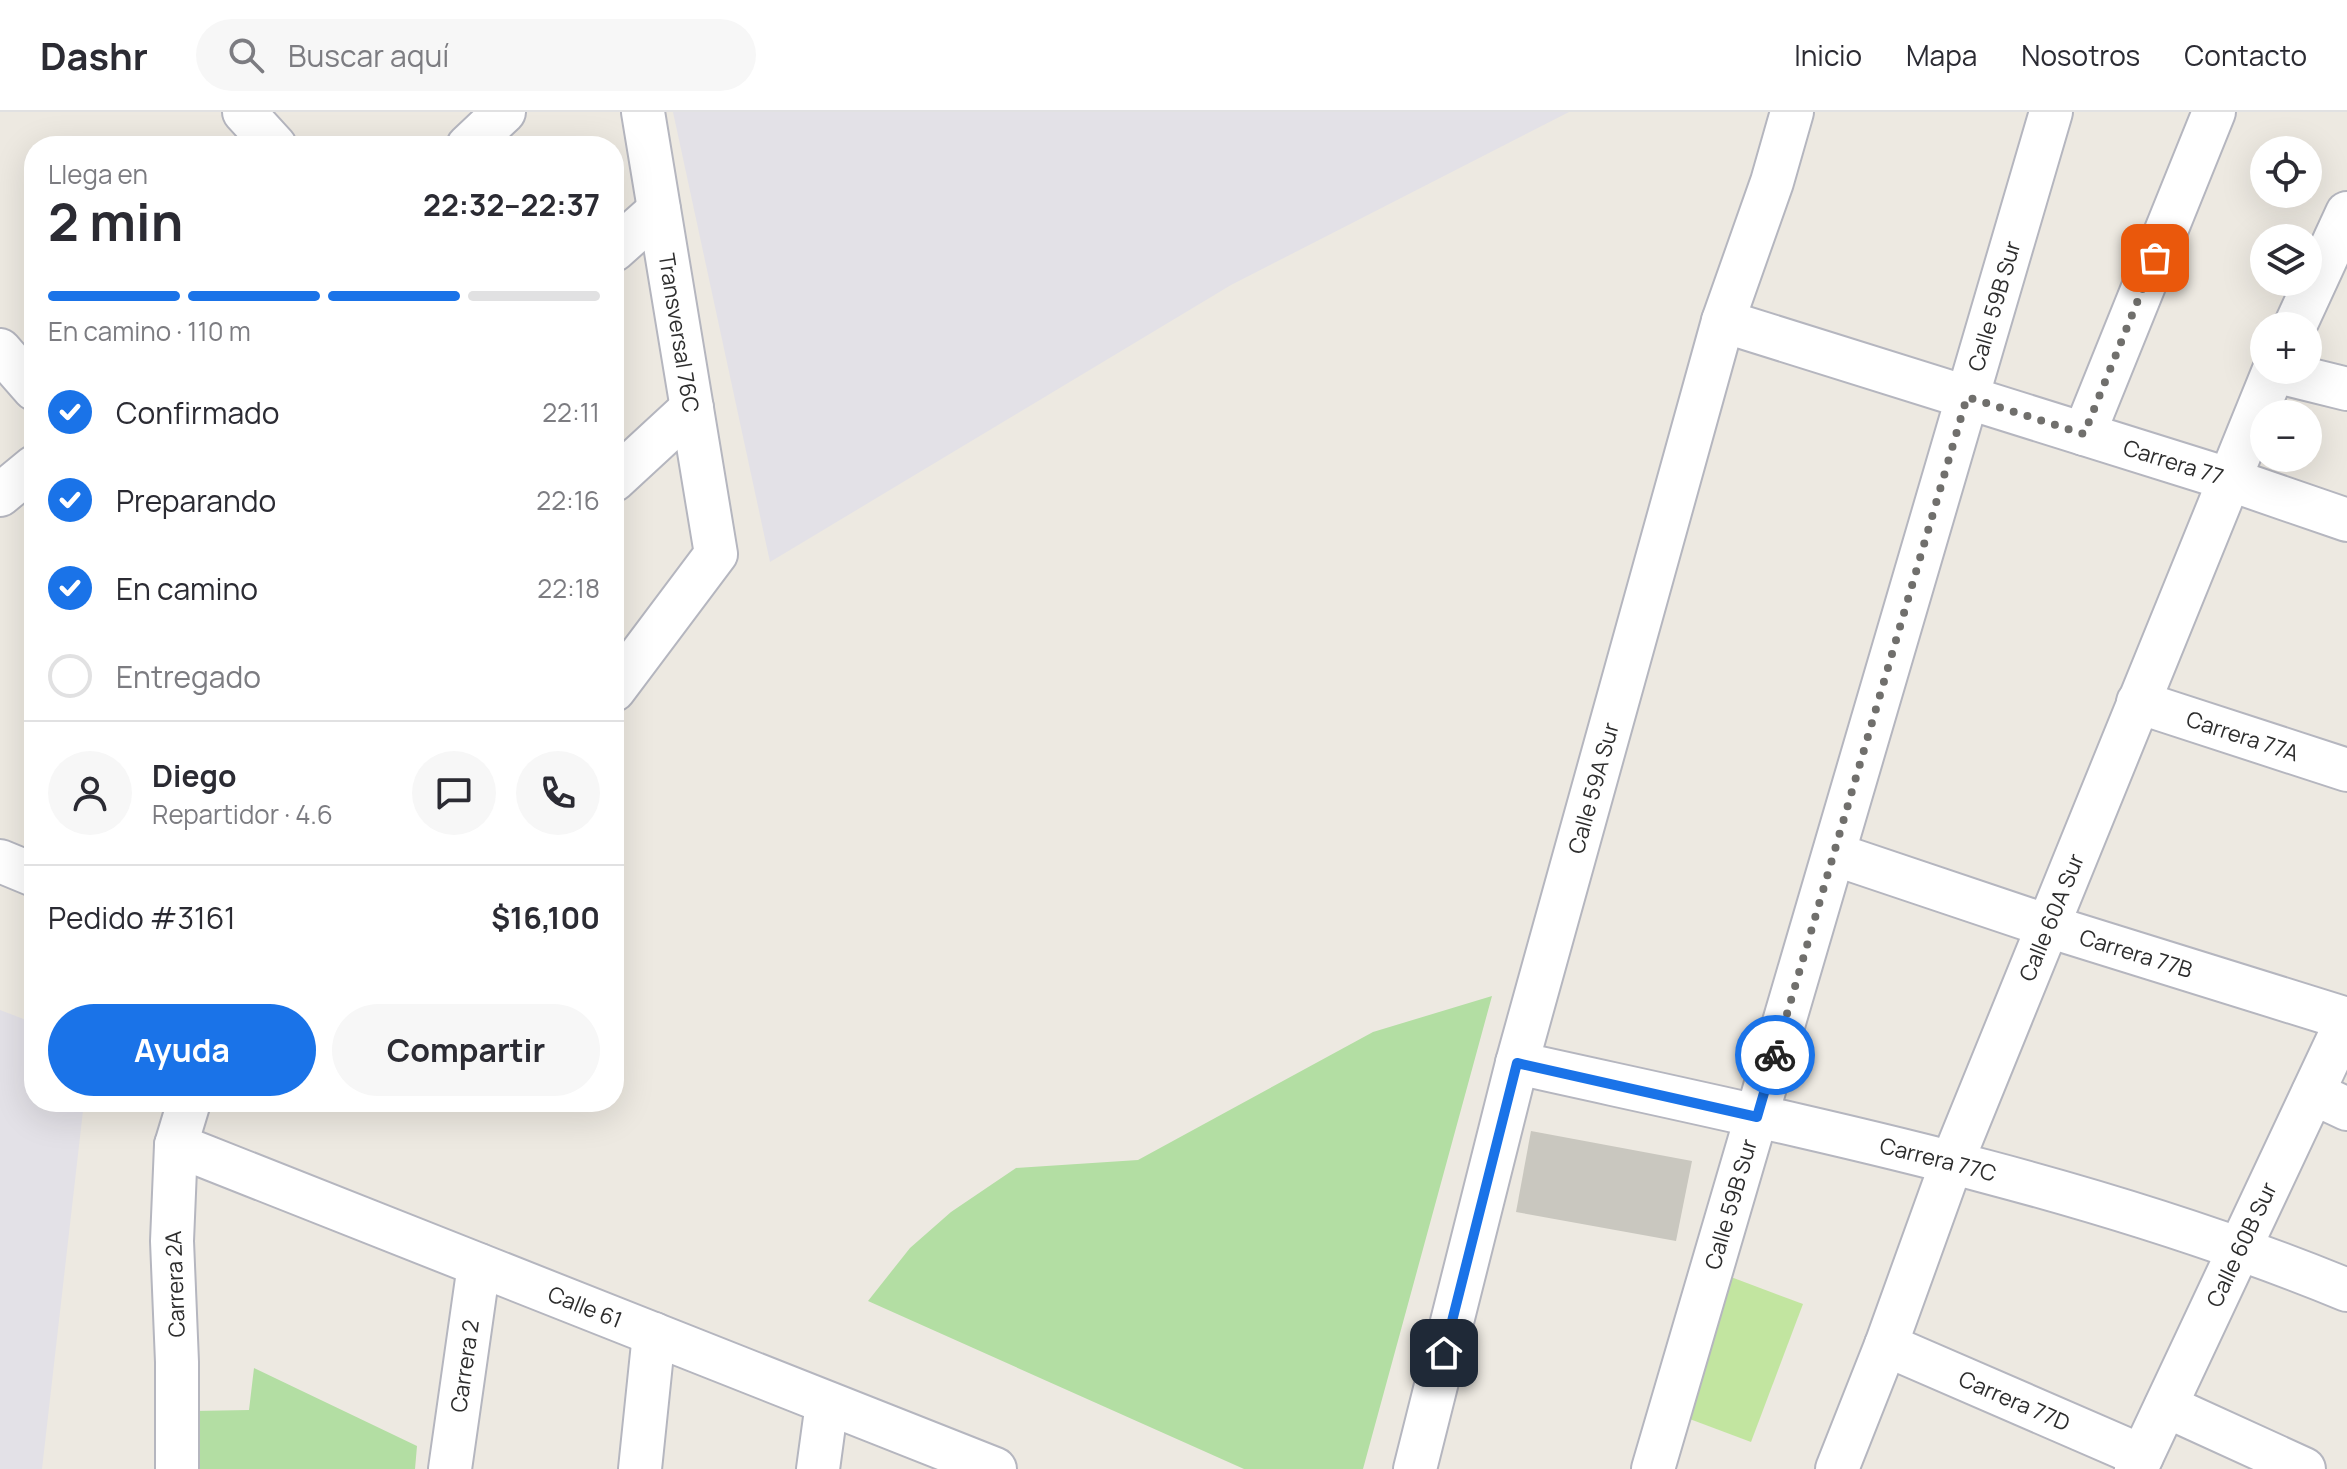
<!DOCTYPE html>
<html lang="es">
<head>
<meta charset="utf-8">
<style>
  body { margin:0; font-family:Manrope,sans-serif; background:#f7f7f7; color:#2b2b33; height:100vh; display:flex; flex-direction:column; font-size:30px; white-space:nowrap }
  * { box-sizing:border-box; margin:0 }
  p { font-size:26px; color:#7c7c81 }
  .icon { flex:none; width:44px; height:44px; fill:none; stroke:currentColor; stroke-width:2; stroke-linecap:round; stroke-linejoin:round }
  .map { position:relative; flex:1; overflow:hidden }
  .sheet { position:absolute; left:24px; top:24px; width:600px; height:976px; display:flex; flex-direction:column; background:#fff; border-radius:32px; box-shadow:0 8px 32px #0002 }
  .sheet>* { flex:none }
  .buttons { position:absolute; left:2250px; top:24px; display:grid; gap:16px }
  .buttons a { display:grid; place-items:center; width:72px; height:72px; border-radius:50%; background:#fff; box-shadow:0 8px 32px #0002; font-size:40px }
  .pin { position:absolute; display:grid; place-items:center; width:68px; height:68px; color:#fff; margin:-34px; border-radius:16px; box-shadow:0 4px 12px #0006 }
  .courier { position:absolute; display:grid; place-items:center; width:80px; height:80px; margin:-40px; border:6px solid #1a73e8; border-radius:50%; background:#fff; color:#222; box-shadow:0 2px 10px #0007 }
  .head em { font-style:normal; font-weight:700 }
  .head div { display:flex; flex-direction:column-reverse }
  .head { display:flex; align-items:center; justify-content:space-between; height:136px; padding:0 24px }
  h1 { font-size:52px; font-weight:700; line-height:60px }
  .bar { display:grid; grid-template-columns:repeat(4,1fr); gap:12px 8px; align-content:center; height:96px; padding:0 24px }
  .bar i { height:10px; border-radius:6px; background:#e1e1e2 }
  .bar .on { background:#1a73e8 }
  .bar p { grid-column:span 4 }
  .line { display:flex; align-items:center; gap:20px; padding:0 24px; border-top:2px solid #e1e1e2 }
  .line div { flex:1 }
  .round { display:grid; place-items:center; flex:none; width:84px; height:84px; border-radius:42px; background:#f7f7f7 }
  ol { padding:0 24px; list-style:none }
  li { display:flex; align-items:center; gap:24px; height:88px }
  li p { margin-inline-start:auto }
  li .icon { padding:8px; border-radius:50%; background:#1a73e8; color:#fff; stroke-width:4 }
  li:last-child { color:#7c7c81 }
  li i { width:44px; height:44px; border:4px solid #e1e1e2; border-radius:50% }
  .cta { display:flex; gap:16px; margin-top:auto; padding:16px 24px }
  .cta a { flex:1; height:92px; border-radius:48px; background:#1a73e8; color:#fff; font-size:32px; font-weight:700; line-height:92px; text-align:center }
  .cta a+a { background:#f7f7f7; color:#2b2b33 }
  header { display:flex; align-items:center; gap:48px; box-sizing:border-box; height:112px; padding:0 40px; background:#fff; border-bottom:2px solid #e1e1e2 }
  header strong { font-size:38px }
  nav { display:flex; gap:44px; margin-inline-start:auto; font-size:28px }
  .search { width:560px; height:72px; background:#f7f7f7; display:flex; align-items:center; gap:20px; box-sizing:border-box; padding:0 28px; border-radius:44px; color:#7c7c81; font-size:30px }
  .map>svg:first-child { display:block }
  .industrial { fill:#e3e1e7 }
  .green { fill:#b3dea3 }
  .pitch { fill:#c2e5a0 }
  .building { fill:#c9c7bf }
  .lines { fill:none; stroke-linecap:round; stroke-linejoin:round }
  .minor-casing { stroke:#b5b6bf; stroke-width:46 }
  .minor { stroke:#fff; stroke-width:42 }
  .done { stroke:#706f6c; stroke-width:8; stroke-dasharray:0 14.4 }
  .route { stroke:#1a73e8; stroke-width:10 }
  .labels { text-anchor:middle; stroke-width:8; stroke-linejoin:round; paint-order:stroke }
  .street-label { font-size:22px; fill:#2d2d2d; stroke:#fff }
</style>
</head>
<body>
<header>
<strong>Dashr</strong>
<div class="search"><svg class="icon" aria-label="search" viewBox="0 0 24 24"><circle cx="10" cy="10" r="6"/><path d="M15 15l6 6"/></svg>Buscar aquí</div>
<nav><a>Inicio</a><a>Mapa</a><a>Nosotros</a><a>Contacto</a></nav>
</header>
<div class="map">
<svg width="2347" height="1357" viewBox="0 0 2347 1357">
  <rect width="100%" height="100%" fill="#ede9e1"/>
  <path class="industrial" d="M673,0H1569L1231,173L770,450Z
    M0,898L34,911V990H84L42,1357H0Z"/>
  <path class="green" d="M1492,884L1363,1357H1244L868,1189L910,1136L951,1100L1016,1056L1138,1048L1373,920Z
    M254,1256L417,1334L415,1357H197L194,1299L249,1298Z"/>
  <path class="pitch" d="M1723,1162L1803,1192L1751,1330L1671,1300Z"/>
  <path class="building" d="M1531,1019L1692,1049L1676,1129L1516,1100Z"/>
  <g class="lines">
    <g class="minor-casing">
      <g id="minor">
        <path d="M244,0L275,34"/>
        <path d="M468,34L504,0"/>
        <path d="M614,138L659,98"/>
        <path id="s1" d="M1723,209L2228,367L2347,408"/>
        <path d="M2295,214L2347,101"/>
        <path d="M0,238L34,277"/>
        <path d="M2274,259L2347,277"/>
        <path d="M2084,322L2214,0"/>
        <path d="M614,368L692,296"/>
        <path d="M0,383L34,355"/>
        <path d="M614,578L716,442L643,0"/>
        <path id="s2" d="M2138,590L2347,658"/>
        <path id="s3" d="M1834,742L2048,814L2347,907"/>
        <path d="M0,749L34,763"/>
        <path id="s4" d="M1517,951C1796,1013 2082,1069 2347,1178"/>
        <path d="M2313,981L2347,997"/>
        <path id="s5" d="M176,1033L995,1357"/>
        <path id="s6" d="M1886,1233L2142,1344"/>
        <path d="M2166,1294L2304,1357"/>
        <path d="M177,1357V1250L172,1129L176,1033L189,990"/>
        <path id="s7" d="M450,1357L479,1153"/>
        <path d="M640,1357L654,1222"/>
        <path d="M818,1357L827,1291"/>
        <path id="s8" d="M1415,1357L1517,951L1723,209L1772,70L1792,0"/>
        <path id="s9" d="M1653,1357L2051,0"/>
        <path id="s10" d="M1837,1357L1886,1233L1952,1050L2274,258"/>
        <path id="s11" d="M2136,1357L2347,908"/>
      </g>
    </g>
    <use href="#minor" class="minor"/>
  </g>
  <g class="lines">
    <path class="done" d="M1775,943L1967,285L2084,322L2155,146"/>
    <path class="route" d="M1444,1241L1517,951L1757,1005L1775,943"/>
  </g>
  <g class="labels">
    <g class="street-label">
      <text dy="8" stroke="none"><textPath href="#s9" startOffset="1212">Calle 59B Sur</textPath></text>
      <text transform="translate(679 221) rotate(81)" y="8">Transversal 76C</text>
      <text dy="8" stroke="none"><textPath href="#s1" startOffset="472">Carrera 77</textPath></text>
      <text dy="8" stroke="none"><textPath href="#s2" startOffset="110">Carrera 77A</textPath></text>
      <text dy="8" stroke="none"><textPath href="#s8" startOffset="704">Calle 59A Sur</textPath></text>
      <text dy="8" stroke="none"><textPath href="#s10" startOffset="592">Calle 60A Sur</textPath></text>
      <text dy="8" stroke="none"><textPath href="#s3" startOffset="318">Carrera 77B</textPath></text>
      <text dy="8" stroke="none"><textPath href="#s4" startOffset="432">Carrera 77C</textPath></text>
      <text dy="8" stroke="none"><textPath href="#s9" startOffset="276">Calle 59B Sur</textPath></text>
      <text dy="8" stroke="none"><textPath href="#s11" startOffset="248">Calle 60B Sur</textPath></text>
      <text transform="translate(175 1172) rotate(-92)" y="8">Carrera 2A</text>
      <text dy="8" stroke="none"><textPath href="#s5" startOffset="440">Calle 61</textPath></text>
      <text dy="8" stroke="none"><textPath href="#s7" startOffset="104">Carrera 2</textPath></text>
      <text dy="8" stroke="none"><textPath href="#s6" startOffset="140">Carrera 77D</textPath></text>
    </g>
  </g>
</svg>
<div class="buttons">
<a><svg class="icon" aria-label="locate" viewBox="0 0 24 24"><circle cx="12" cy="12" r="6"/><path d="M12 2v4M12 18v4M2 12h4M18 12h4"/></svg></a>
<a><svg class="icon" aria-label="layers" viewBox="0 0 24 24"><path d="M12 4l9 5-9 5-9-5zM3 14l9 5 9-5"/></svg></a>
<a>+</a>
<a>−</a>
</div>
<div class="pin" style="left:2155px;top:146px;background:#ea580c"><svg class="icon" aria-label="bag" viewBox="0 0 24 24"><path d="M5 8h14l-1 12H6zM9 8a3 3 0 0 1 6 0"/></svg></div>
<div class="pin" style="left:1444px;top:1241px;background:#1f2937"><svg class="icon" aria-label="home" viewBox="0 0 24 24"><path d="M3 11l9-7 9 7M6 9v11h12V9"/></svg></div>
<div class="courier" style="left:1775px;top:943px"><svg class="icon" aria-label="bike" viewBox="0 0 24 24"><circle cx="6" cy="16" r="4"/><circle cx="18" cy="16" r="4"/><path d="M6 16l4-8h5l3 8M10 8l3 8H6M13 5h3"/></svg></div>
<section class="sheet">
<div class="head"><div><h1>2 min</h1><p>Llega en</p></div><em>22:32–22:37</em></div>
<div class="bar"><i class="on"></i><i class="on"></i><i class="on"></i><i></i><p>En camino · 110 m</p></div>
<ol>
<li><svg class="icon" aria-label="check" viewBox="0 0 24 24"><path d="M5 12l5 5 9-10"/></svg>Confirmado<p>22:11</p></li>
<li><svg class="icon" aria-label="check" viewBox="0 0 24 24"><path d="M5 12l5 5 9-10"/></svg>Preparando<p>22:16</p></li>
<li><svg class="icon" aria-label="check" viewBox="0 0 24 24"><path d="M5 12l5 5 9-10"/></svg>En camino<p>22:18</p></li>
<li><i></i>Entregado</li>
</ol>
<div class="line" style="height:144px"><a class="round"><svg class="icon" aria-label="person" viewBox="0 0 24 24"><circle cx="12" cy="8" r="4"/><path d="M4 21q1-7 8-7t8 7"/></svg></a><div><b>Diego</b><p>Repartidor · 4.6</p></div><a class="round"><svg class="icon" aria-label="chat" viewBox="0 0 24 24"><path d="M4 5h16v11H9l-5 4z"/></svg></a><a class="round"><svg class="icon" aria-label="phone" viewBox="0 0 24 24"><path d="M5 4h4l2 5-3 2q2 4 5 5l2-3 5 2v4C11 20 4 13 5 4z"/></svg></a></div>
<div class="line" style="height:104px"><div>Pedido #3161</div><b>$16,100</b></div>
<div class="cta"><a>Ayuda</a><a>Compartir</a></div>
</section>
</div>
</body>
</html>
